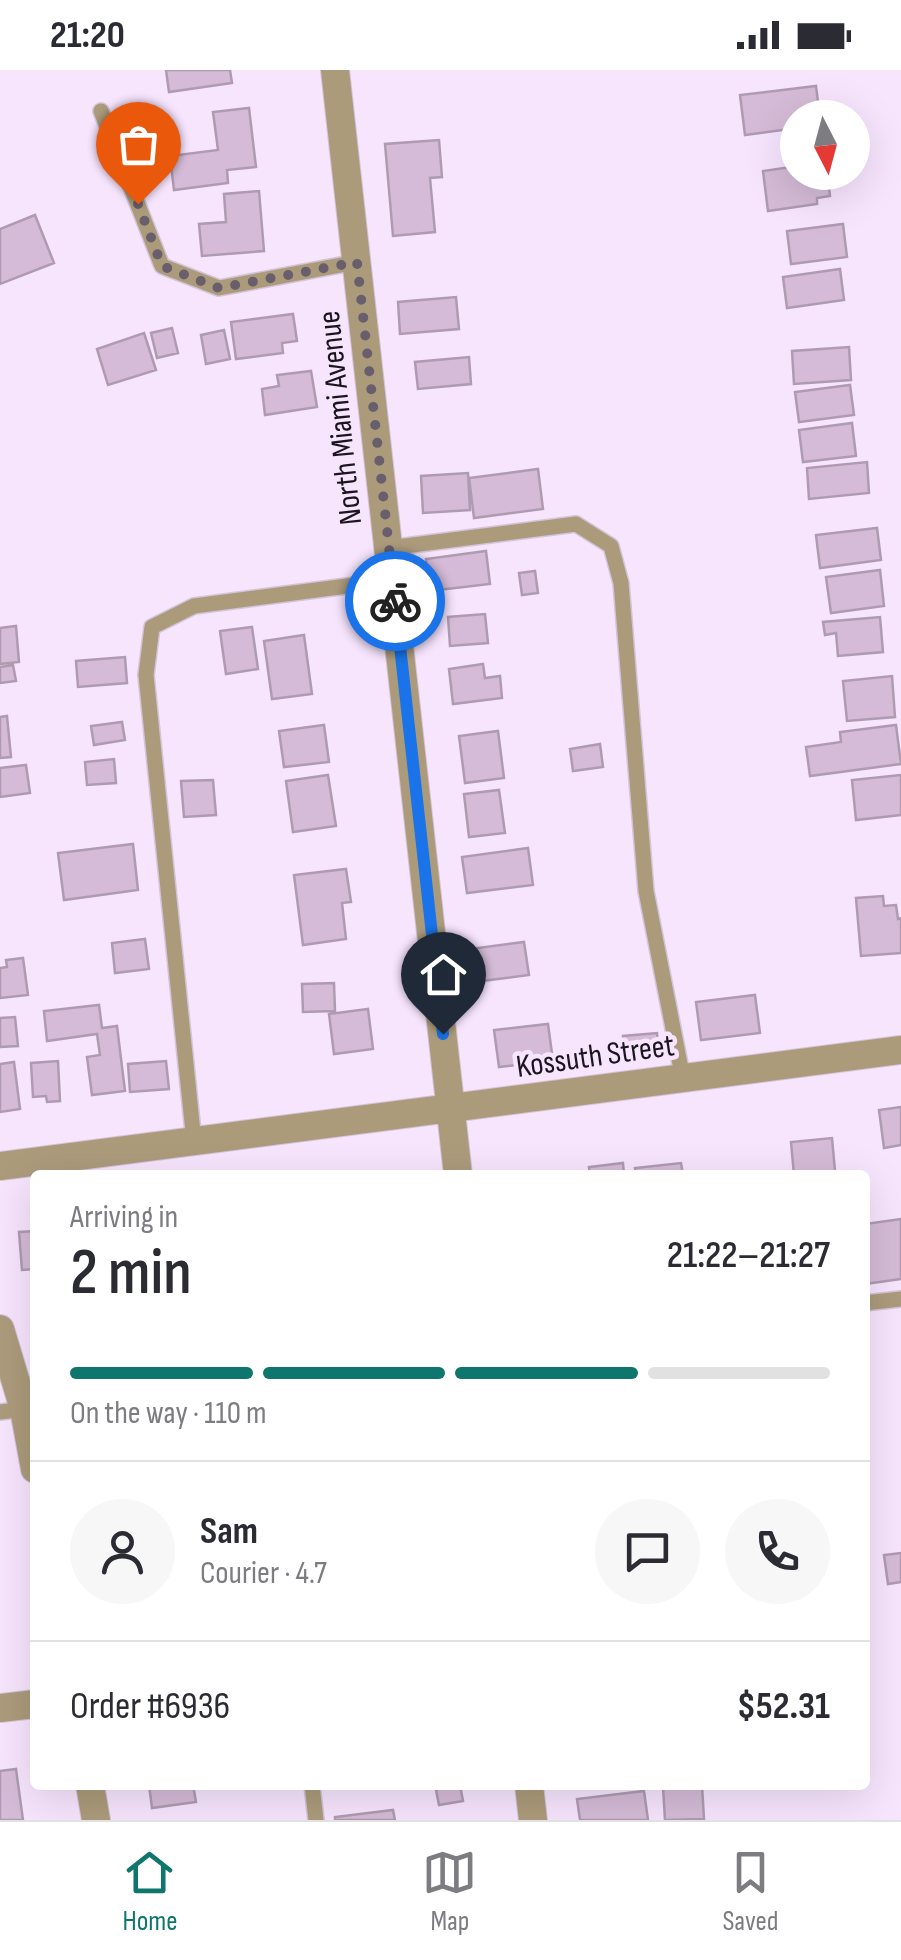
<!DOCTYPE html>
<html lang="en">
<head>
<meta charset="utf-8">
<style>
  body { margin:0; font-family:"Sofia Sans Condensed",sans-serif; background:#f7f7f7; color:#2b2b33; height:100vh; display:flex; flex-direction:column; font-size:38px; white-space:nowrap }
  * { box-sizing:border-box; margin:0 }
  p { font-size:32px; color:#7c7c81 }
  .icon { flex:none; width:55px; height:55px; fill:none; stroke:currentColor; stroke-width:2; stroke-linecap:round; stroke-linejoin:round }
  .map { position:relative; flex:1; overflow:hidden }
  .side { position:absolute; left:30px; top:1100px; width:840px; height:620px; display:flex; flex-direction:column; background:#fff; border-radius:10px; box-shadow:0 10px 40px #0002 }
  .side>* { flex:none }
  .needle { width:65px; rotate:174deg }
  .buttons { position:absolute; left:780px; top:30px; display:grid; gap:20px }
  .buttons a { display:grid; place-items:center; width:90px; height:90px; border-radius:50%; background:#fff; box-shadow:0 10px 40px #0002; font-size:50px }
  .pin { position:absolute; display:grid; place-items:center; width:85px; height:85px; color:#fff; margin:-102px -42px; border-radius:50% 50% 50% 0; rotate:-45deg; box-shadow:0 0 10px #0007 }
  .pin .icon { rotate:45deg }
  .courier { position:absolute; display:grid; place-items:center; width:100px; height:100px; margin:-50px; border:8px solid #1a73e8; border-radius:50%; background:#fff; color:#222; box-shadow:0 2px 12px #0007 }
  .summary em { font-style:normal; font-weight:600 }
  .summary div { display:flex; flex-direction:column-reverse }
  .summary { display:flex; align-items:center; justify-content:space-between; height:170px; padding:0 40px }
  h1 { font-size:65px; font-weight:600; line-height:75px }
  .bar { display:grid; grid-template-columns:repeat(4,1fr); gap:15px 10px; align-content:center; height:120px; padding:0 40px }
  .bar i { height:12px; border-radius:8px; background:#e1e1e2 }
  .bar .on { background:#0f766e }
  .bar p { grid-column:span 4 }
  .line { display:flex; align-items:center; gap:25px; padding:0 40px; border-top:2px solid #e1e1e2 }
  .line div { flex:1 }
  .round { display:grid; place-items:center; flex:none; width:105px; height:105px; border-radius:52px; background:#f7f7f7 }
  .status { display:flex; justify-content:space-between; align-items:center; height:70px; padding:0 50px; background:#fff; direction:ltr }
  .status svg { height:28px; fill:currentColor }
  .tabs { display:flex; justify-content:space-around; align-items:center; height:140px; border-top:2px solid #e1e1e2; background:#fff; font-size:28px; color:#7c7c81 }
  .tabs a { display:grid; justify-items:center; gap:5px }
  .tabs .on { color:#0f766e }
  .map>svg:first-child { display:block }
  .building { fill:#d5bbd7; stroke:#af9bb1; stroke-width:2.5 }
  .lines { fill:none; stroke-linecap:round; stroke-linejoin:round }
  .service-casing { stroke:#d4c4da; stroke-width:18 }
  .minor-casing { stroke:#d4c4da; stroke-width:30 }
  .service { stroke:#ac9b7b; stroke-width:15 }
  .minor { stroke:#ac9b7b; stroke-width:28 }
  .done { stroke:#685e6c; stroke-width:10; stroke-dasharray:0 18 }
  .route { stroke:#1a73e8; stroke-width:12 }
  .labels { text-anchor:middle; stroke-width:9; stroke-linejoin:round; paint-order:stroke }
  .street-label { font-size:32px; fill:#1b151e; stroke:#f7e5fe }
</style>
</head>
<body>
<div class="status"><b>21:20</b><svg viewBox="0 0 49 12"><path d="M0 12V9h3v3zM5 12V6h3v6zM10 12V3h3v9zM15 12V0h3v12zM26 1h20v11H26zM47 4h2v5h-2z"/></svg></div>
<div class="map">
<svg width="901" height="1750" viewBox="0 0 901 1750">
  <rect width="100%" height="100%" fill="#f7e5fe"/>
  <path class="building" d="M166,0H230L232,13L169,22Z
    M816,16L820,48H798V58L745,65L740,25Z
    M249,38L256,97L227,100L228,113L174,120L170,86L218,80L213,42Z
    M439,70L442,107L430,108L435,162L393,166L385,74Z
    M798,96V102H827L830,126L817,128V134L768,141L763,101Z
    M259,121L264,181L202,186L199,154L226,152L224,124Z
    M35,145L54,193L0,214V159Z
    M843,154L847,187L791,194L787,161Z
    M840,199L844,230L787,238L783,207Z
    M456,227L459,259L400,264L398,232Z
    M293,244L297,271L282,273L283,283L236,289L231,252Z
    M172,258L178,283L157,288L151,263Z
    M224,260L230,289L206,294L201,265Z
    M144,263L156,300L108,315L97,279Z
    M849,277L851,310L794,314L792,281Z
    M469,287L471,314L418,319L415,292Z
    M311,301L317,337L265,345L262,319L279,316L277,305Z
    M850,315L854,345L799,352L795,322Z
    M852,353L856,386L803,392L799,360Z
    M867,392L869,423L809,429L807,398Z
    M538,399L543,439L474,448L469,408Z
    M468,403L470,440L423,443L421,406Z
    M877,458L881,490L820,498L816,465Z
    M486,481L490,514L429,521L426,489Z
    M880,500L884,536L831,543L826,507Z
    M535,501L538,523L522,525L519,503Z
    M485,544L488,573L450,576L448,547Z
    M880,547L883,582L838,586L836,563L825,565L823,552Z
    M16,556L19,592L0,594V558Z
    M252,557L258,599L226,604L220,561Z
    M304,565L312,624L272,629L264,571Z
    M125,587L127,613L78,617L76,591Z
    M483,594L485,608L500,606L502,628L453,634L449,599Z
    M13,595L16,611L0,613V597Z
    M892,606L895,647L847,651L843,611Z
    M7,646L11,687L0,688V647Z
    M122,652L125,670L94,675L91,656Z
    M324,655L329,692L284,697L279,661Z
    M896,655L901,694L810,706L806,677L841,672L840,662Z
    M498,661L504,708L465,713L459,666Z
    M600,674L603,697L573,701L570,679Z
    M114,689L116,713L87,715L85,692Z
    M26,695L30,723L0,727V698Z
    M328,705L336,756L293,762L286,711Z
    M901,705V745L856,750L852,710Z
    M213,710L216,745L184,747L181,711Z
    M499,720L505,763L469,767L464,724Z
    M133,774L138,820L64,830L58,783Z
    M528,778L533,815L467,823L462,787Z
    M346,799L351,832L342,833L346,869L303,875L294,805Z
    M883,826L884,836L896,835L898,849L901,848V883L861,886L856,828Z
    M145,869L149,899L115,903L112,873Z
    M524,872L529,905L474,912L470,879Z
    M23,888L28,925L0,928V898L7,897L6,890Z
    M334,913L335,941L303,942L302,914Z
    M755,925L760,963L701,970L696,932Z
    M99,935L102,958L117,956L125,1021L92,1025L87,987L100,985L97,964L47,971L44,941Z
    M368,939L373,979L334,984L329,944Z
    M15,947L18,976L0,977V948Z
    M548,954L553,991L499,997L494,960Z
    M657,963L659,985L625,988L623,966Z
    M58,991L60,1031L47,1032L46,1026L33,1027L31,993Z
    M166,991L169,1019L130,1022L128,994Z
    M14,992L20,1039L0,1042V994Z
    M901,1037V1075L884,1078L879,1040Z
    M832,1068L835,1101L794,1105L791,1072Z
    M623,1093L624,1105H590L589,1097Z
    M681,1093L683,1105H636L635,1098Z
    M901,1149V1209L865,1214V1154Z
    M35,1161V1199L22,1200L19,1162Z
    M901,1483V1512L888,1514L884,1485Z
    M16,1699L23,1750H0V1701Z
    M149,1715H193L196,1732L152,1738Z
    M435,1715H460L463,1731L439,1735Z
    M702,1715L704,1749L665,1750L663,1717Z
    M644,1721L648,1750H580L577,1729Z
    M393,1740L395,1750H335V1747Z"/>
  <g class="lines">
    <g class="service-casing">
      <path id="service" d="M101,41L162,196L219,218L357,192
        M389,478L576,454L611,476L621,513L646,821L683,1009
        M194,1072L146,605L152,557L194,536L393,510
        M865,1233L901,1229
        M0,1342L31,1338
        M312,1715L316,1750"/>
    </g>
    <g class="minor-casing">
      <path id="minor" d="M335,0L458,1105
        M0,1096L901,980
        M0,1259L24,1339L35,1399
        M0,1638L35,1634
        M90,1715L96,1750
        M529,1715L533,1750"/>
    </g>
    <use href="#service" class="service"/>
    <use href="#minor" class="minor"/>
  </g>
  <g class="lines">
    <path class="done" d="M138,134L162,196L219,218L357,192L395,531"/>
    <path class="route" d="M395,531L443,964"/>
  </g>
  <g class="labels">
    <g class="street-label">
      <text transform="translate(339 348) rotate(-96)" y="11">North Miami Avenue</text>
      <text transform="translate(595 985) rotate(-8)" y="11">Kossuth Street</text>
    </g>
  </g>
</svg>
<div class="buttons">
<a><svg class="needle" viewBox="-14 -14 28 28"><path d="M0-13l5 13h-10z" fill="#e53935"/><path d="M0 13l5-13h-10z" fill="#7c7c81"/></svg></a>
</div>
<div class="pin" style="left:138px;top:134px;background:#ea580c"><svg class="icon" aria-label="bag" viewBox="0 0 24 24"><path d="M5 8h14l-1 12H6zM9 8a3 3 0 0 1 6 0"/></svg></div>
<div class="pin" style="left:443px;top:964px;background:#1f2937"><svg class="icon" aria-label="home" viewBox="0 0 24 24"><path d="M3 11l9-7 9 7M6 9v11h12V9"/></svg></div>
<div class="courier" style="left:395px;top:531px"><svg class="icon" aria-label="bike" viewBox="0 0 24 24"><circle cx="6" cy="16" r="4"/><circle cx="18" cy="16" r="4"/><path d="M6 16l4-8h5l3 8M10 8l3 8H6M13 5h3"/></svg></div>
<section class="side">
<div class="summary"><div><h1>2 min</h1><p>Arriving in</p></div><em>21:22–21:27</em></div>
<div class="bar"><i class="on"></i><i class="on"></i><i class="on"></i><i></i><p>On the way · 110 m</p></div>
<div class="line" style="height:180px"><a class="round"><svg class="icon" aria-label="person" viewBox="0 0 24 24"><circle cx="12" cy="8" r="4"/><path d="M4 21q1-7 8-7t8 7"/></svg></a><div><b>Sam</b><p>Courier · 4.7</p></div><a class="round"><svg class="icon" aria-label="chat" viewBox="0 0 24 24"><path d="M4 5h16v11H9l-5 4z"/></svg></a><a class="round"><svg class="icon" aria-label="phone" viewBox="0 0 24 24"><path d="M5 4h4l2 5-3 2q2 4 5 5l2-3 5 2v4C11 20 4 13 5 4z"/></svg></a></div>
<div class="line" style="height:130px"><div>Order #6936</div><b>$52.31</b></div>
</section>
</div>
<nav class="tabs">
<a class="on"><svg class="icon" aria-label="home" viewBox="0 0 24 24"><path d="M3 11l9-7 9 7M6 9v11h12V9"/></svg>Home</a>
<a><svg class="icon" aria-label="map" viewBox="0 0 24 24"><path d="M3 6l6-2 6 2 6-2v14l-6 2-6-2-6 2zM9 4v14M15 6v14"/></svg>Map</a>
<a><svg class="icon" aria-label="saved" viewBox="0 0 24 24"><path d="M7 4h10v16l-5-4-5 4z"/></svg>Saved</a>
</nav>
</body>
</html>
